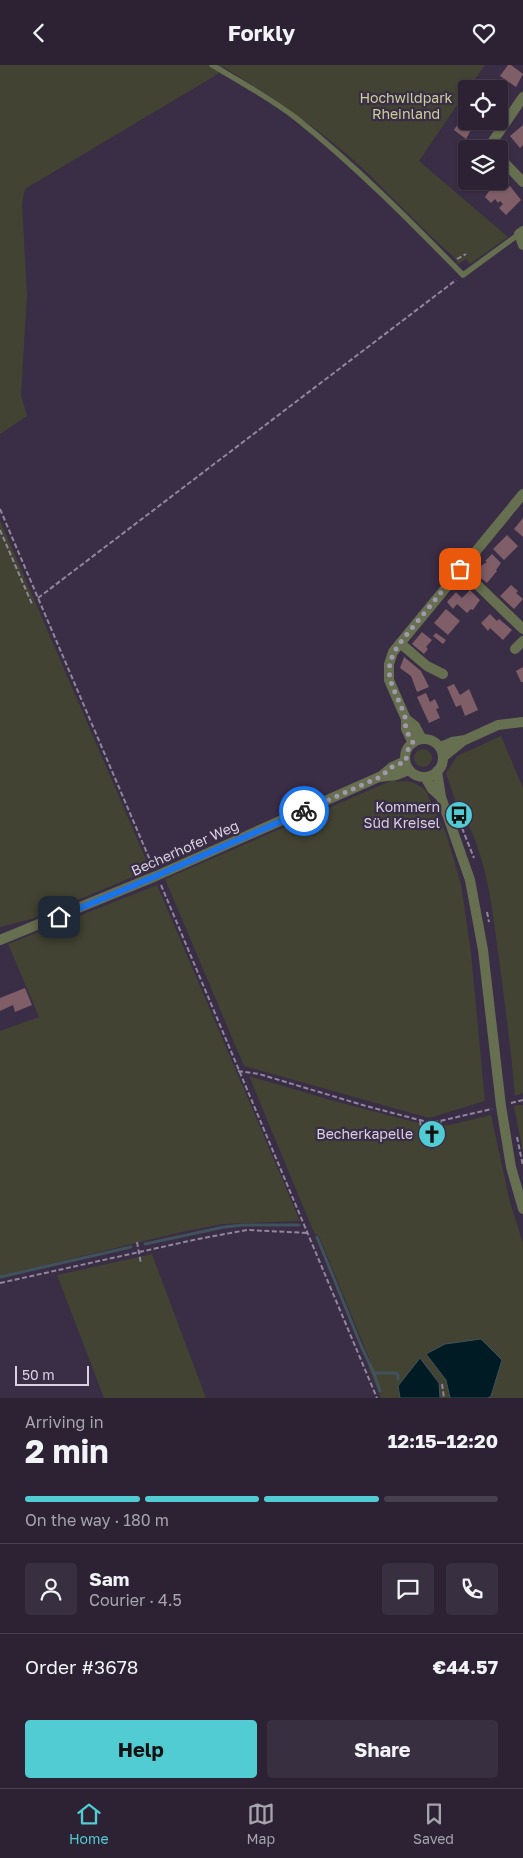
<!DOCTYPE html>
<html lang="en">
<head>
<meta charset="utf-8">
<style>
  body { margin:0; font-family:"Golos Text",sans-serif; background:#382f40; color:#f1f3f6; height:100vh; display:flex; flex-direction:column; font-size:19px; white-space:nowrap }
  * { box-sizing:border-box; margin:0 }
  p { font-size:16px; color:#a6a4ac }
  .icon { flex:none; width:28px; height:28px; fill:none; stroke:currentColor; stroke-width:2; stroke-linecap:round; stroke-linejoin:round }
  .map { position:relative; height:1333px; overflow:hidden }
  .sheet { display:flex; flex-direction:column; background:#2c2234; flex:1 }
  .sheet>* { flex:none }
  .tools { position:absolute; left:458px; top:15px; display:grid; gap:10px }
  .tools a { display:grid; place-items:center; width:50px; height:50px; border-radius:5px; background:#2c2234; box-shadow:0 1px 4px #0004,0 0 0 1px #483f4f; font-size:25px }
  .scale { position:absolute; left:15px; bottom:12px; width:74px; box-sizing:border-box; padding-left:5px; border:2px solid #d9d1e2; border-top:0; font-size:14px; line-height:18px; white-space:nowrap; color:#d9d1e2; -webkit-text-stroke:4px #3a2d46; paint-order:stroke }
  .pin { position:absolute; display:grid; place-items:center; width:42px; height:42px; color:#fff; margin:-21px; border-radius:10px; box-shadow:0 2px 8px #0006 }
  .courier { position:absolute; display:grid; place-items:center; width:50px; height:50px; margin:-25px; border:4px solid #1a73e8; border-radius:50%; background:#fff; color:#222; box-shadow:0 1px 6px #0007 }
  .head em { font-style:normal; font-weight:700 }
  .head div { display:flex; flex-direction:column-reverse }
  .head { display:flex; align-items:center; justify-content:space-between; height:85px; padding:0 25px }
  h1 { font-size:32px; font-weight:700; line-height:38px }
  .bar { display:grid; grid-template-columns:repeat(4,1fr); gap:8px 5px; align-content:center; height:60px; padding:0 25px }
  .bar i { height:6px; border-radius:4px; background:#483f4f }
  .bar .active { background:#51ccd3 }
  .bar p { grid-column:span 4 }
  .line { display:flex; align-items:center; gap:12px; padding:0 25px; border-top:1px solid #483f4f }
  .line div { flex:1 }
  .round { display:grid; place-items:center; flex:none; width:52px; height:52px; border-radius:5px; background:#382f40 }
  .button { display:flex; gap:10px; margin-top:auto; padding:10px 25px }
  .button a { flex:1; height:58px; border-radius:5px; background:#51ccd3; color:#111; font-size:20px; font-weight:700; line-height:58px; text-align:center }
  .button a+a { background:#382f40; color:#f1f3f6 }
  header { display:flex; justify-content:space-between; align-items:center; height:65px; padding:0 25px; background:#2c2234; font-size:22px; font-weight:700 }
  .tab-bar { display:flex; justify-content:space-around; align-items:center; height:70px; border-top:1px solid #483f4f; background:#2c2234; font-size:14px; color:#a6a4ac }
  .tab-bar a { display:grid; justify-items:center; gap:2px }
  .tab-bar .active { color:#51ccd3 }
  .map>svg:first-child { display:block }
  .green { fill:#424332 }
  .water { fill:#001b23; stroke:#41525c }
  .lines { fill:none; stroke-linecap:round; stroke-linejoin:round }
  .stream { stroke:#41525c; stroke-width:3 }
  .building { fill:#805e68 }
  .path { stroke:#91869b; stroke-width:2; stroke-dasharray:5 2.5; stroke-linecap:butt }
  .service { stroke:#666f4f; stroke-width:5.5 }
  .minor { stroke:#666f4f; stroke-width:10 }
  .done { stroke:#a198ab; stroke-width:5; stroke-dasharray:0 9 }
  .route { stroke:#1a73e8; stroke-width:6 }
  .labels { text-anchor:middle; stroke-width:4.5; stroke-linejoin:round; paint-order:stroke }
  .park-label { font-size:14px; fill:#ccd197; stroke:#3a2d46 }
  .poi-label { font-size:14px; fill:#d9d1e2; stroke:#3a2d46; text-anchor:end }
  .street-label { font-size:14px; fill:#d9d1e2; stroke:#3a2d46 }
</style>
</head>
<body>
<header><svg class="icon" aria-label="back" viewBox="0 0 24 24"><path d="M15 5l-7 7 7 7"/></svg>Forkly<svg class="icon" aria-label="heart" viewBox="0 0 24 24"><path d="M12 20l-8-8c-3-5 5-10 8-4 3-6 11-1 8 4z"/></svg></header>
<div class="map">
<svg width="523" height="1333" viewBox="0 0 523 1333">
  <rect width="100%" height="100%" fill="#3a2d46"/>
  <path class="green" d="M0,0H485L468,24H466V27L419,96L508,172L470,199L466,194L458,199L454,192C421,164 392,131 360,101C318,63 271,31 223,2L218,9L25,124L22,138L27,230L21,330L27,351L0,369Z
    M0,455L148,799L147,806L32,854L0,862Z
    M501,671L523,723V1028L515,1031C511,985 505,940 499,894C492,843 488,794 462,747H459L446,708L457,691Z
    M414 693a9 9 0 1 1 18 0a9 9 0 1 1-18 0Z
    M395,714L396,717C408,715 415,717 425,725L446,768L461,819L471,888L485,1036L429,1053L244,1001L165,814Z
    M157,820L300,1156L223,1159L186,1166L0,1211V966L39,952L8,879Z
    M249,1011L334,1036L430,1061L449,1060L491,1050L510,1137L523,1178V1333H381L368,1302L371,1298L319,1171L314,1168Z
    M523,1040V1088L514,1041Z
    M152,1189L206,1333H104L57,1210Z"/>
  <path class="water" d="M481,1274L502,1295L491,1331L488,1333H450L446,1315L426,1289L445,1279Z
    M420,1293L439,1318L440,1333H400L398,1321Z"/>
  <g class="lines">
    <path class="stream" d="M317,1172L362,1283L374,1308L380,1326
      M145,1179L224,1162L244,1160H299
      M0,1212L131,1182
      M374,1308H396L398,1310V1314"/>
  </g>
  <path class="building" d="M508,0H511L523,9L516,22L500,11Z
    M466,46V56H476L466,74L454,65Z
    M523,60V80L520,83L510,71Z
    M493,120L500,126L506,120L508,123L510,121L521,135L506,150L499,143L503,139L500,136L498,138L495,134L491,138L485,132Z
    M523,453V472L514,464Z
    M507,470L518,481L504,495L493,484Z
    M492,489L501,498L496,505L497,506L487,518L476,509L481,504L479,502L487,497L485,496Z
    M511,520L518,526L516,528L523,534L514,544L500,531Z
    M470,525L480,535L473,545L471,544L467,548L457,539L453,544L447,537L456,527L462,533Z
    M446,544L460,556L448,570L434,558Z
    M490,549L497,556L499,554L512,565L503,575L490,563L488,566L481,558Z
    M422,567L432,575L426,582L428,584L424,589L412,579Z
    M436,568L446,575L443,579L433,571Z
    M404,592L421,606L429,622L417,627L411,611L400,603Z
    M523,602V617H521L516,606Z
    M454,619L460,630L469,624L478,645L465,651L461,640L456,642L447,622Z
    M426,628L430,637L435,634L439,643L436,644L440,653L429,658L417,632Z
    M25,923L32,940L15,947L13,940L0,946V933Z
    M434,1064V1075H430L429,1065Z"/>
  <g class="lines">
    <path class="path" d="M457,194L466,189
      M0,444L153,802
      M0,465L32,539
      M38,533L456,215
      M462,763L474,793
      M161,820L377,1333
      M487,847L489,857
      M238,1006L259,1009L366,1041L431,1058L492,1044
      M511,1038L523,1035
      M420,1056L421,1062L428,1064L437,1063
      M421,1062L424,1067L432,1066L439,1062L441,1056
      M517,1072L523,1101
      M137,1177L141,1199
      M0,1218L198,1174L247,1165L307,1168
      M442,1319L444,1333"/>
    <path class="service" d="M212,0C241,17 270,33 296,53C356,101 409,155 463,210L519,169"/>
    <path class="minor" d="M492,84L493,76L523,32
      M499,92L523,117
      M523,166L519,169L523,180
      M461,504L523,564
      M400,578L427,601L443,609
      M515,584L523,576
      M406,654L415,661L422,674
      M405 693a19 19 0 1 1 38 0a19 19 0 1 1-38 0Z
      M413,678L406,664V654L389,615V599L393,587L523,429
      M440,682L452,677L465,675L498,660L523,657
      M443,692L464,675
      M437,706L441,732L470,815L483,885L501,1041L511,1102L523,1144
      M380,712L392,702L405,696
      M425,712L432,724L441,732
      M0,875L156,811L379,712L396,710L409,705"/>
  </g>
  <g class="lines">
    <path class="done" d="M304,746L380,712L392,702L406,696L407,686L413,678C411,674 407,668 406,664C405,660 406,656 405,652C395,621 378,609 400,578L460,504"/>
    <path class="route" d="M59,852L156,811L304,746"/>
  </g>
  <defs>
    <g id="bus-disc" transform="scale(1.4375)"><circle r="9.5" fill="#51ccd3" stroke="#3a2d46"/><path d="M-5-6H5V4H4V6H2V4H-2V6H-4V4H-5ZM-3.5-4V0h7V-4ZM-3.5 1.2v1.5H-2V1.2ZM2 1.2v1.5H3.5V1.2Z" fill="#111"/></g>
    <g id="church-disc" transform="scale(1.4375)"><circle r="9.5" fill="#51ccd3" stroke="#3a2d46"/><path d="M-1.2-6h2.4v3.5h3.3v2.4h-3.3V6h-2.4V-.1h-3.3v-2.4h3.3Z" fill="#111"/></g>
  </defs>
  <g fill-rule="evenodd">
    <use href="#bus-disc" x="459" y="750"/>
    <use href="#church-disc" x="432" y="1069"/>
  </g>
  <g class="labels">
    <g class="park-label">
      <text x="406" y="38">Hochwildpark<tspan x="406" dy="16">Rheinland</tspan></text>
    </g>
    <g class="poi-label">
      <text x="440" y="747">Kommern<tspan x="440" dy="16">Süd Kreisel</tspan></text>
      <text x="413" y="1074">Becherkapelle</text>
    </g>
    <g class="street-label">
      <text transform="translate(185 783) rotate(-24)" y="5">Becherhofer Weg</text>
    </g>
  </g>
</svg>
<div class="tools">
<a><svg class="icon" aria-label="locate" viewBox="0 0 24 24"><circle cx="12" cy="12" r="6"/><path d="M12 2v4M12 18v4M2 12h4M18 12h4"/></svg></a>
<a><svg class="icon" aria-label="layers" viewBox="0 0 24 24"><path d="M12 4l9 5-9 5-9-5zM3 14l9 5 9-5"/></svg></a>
</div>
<div class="scale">50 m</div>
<div class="pin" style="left:460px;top:504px;background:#ea580c"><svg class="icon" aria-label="bag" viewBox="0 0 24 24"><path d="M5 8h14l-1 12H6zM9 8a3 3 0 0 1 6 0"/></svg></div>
<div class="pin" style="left:59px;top:852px;background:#1f2937"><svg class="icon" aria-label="home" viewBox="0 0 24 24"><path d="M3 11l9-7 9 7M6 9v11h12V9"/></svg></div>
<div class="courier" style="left:304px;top:746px"><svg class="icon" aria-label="bike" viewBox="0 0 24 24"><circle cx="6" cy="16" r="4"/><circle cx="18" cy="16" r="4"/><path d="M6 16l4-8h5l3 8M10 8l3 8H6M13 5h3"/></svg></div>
</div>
<section class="sheet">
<div class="head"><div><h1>2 min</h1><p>Arriving in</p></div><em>12:15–12:20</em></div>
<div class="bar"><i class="active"></i><i class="active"></i><i class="active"></i><i></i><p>On the way · 180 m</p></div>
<div class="line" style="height:90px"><a class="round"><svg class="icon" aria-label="person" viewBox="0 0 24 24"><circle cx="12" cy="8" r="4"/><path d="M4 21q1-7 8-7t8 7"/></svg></a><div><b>Sam</b><p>Courier · 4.5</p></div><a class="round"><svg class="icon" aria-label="chat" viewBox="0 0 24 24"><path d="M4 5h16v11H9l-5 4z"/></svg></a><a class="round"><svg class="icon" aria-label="phone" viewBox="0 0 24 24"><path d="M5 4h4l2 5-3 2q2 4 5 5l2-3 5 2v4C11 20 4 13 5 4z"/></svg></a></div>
<div class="line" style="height:65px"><div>Order #3678</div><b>€44.57</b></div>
<div class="button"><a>Help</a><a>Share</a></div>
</section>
<nav class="tab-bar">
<a class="active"><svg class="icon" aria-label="home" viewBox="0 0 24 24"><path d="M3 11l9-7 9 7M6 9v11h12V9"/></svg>Home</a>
<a><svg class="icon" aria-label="map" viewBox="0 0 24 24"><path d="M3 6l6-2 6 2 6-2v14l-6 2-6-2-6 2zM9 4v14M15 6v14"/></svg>Map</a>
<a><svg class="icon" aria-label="saved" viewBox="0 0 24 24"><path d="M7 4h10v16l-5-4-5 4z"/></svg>Saved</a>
</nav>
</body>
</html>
